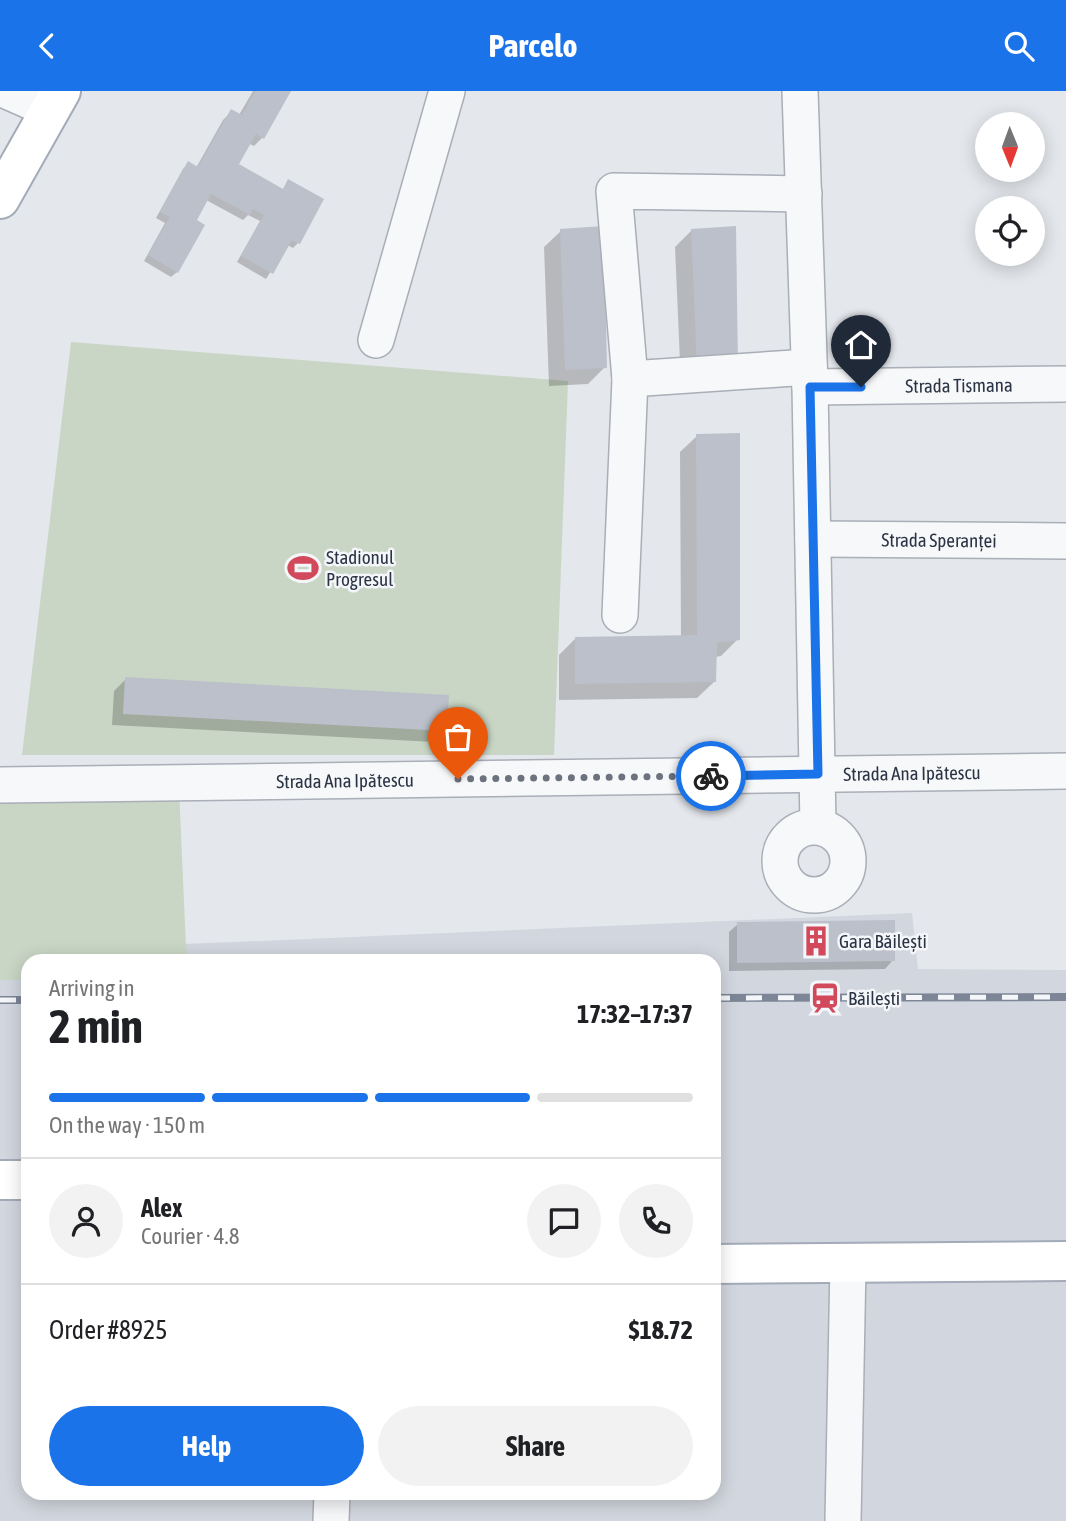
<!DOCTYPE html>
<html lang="en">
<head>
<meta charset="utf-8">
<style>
  body { margin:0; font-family:"Asap Condensed",sans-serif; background:#f2f2f2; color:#202124; height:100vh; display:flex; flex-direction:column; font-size:26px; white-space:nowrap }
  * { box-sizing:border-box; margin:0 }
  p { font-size:23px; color:#757577 }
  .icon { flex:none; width:38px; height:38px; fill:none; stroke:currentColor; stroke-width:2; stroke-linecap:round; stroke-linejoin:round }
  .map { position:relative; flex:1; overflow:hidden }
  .panel { position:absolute; left:21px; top:863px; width:700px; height:546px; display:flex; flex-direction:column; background:#fff; border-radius:21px; box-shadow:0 4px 18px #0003 }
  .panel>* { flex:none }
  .needle { width:46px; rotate:179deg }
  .fabs { position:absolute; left:975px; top:21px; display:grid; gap:14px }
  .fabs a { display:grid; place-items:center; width:70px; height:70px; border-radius:50%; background:#fff; box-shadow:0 4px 18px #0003; font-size:35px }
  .pin { position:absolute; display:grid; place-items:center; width:60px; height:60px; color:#fff; margin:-72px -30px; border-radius:50% 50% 50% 0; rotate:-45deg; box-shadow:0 0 7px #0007 }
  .pin .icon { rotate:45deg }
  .courier { position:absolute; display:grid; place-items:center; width:70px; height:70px; margin:-35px; border:5px solid #1a73e8; border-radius:50%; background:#fff; color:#222; box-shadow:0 2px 9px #0007 }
  .head em { font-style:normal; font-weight:700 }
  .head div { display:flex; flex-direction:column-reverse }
  .head { display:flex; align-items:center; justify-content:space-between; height:119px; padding:0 28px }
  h1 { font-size:46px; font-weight:700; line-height:52px }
  .bar { display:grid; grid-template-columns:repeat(4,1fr); gap:10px 7px; align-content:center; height:84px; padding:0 28px }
  .bar i { height:9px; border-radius:5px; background:#e0e0e0 }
  .bar .current { background:#1a73e8 }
  .bar p { grid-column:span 4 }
  .line { display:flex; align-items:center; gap:18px; padding:0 28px; border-top:2px solid #e0e0e0 }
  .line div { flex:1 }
  .round { display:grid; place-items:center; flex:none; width:74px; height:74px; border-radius:37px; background:#f2f2f2 }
  .button { display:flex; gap:14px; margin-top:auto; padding:14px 28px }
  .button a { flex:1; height:80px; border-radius:42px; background:#1a73e8; color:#fff; font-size:28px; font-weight:700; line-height:80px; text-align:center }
  .button a+a { background:#f2f2f2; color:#202124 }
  header { display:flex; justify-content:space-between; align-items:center; height:91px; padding:0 28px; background:#1a73e8; color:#fff; font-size:32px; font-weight:700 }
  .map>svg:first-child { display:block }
  .built { fill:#d2d6de; fill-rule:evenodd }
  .green { fill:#c9d6c5 }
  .shadow { fill:#0003 }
  .building { fill:#bbc0ca }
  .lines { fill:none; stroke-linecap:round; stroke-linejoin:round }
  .minor-casing { stroke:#a9aeb7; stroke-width:38 }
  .major-casing { stroke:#a3abb8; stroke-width:42 }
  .minor { stroke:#f7f8fa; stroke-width:35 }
  .major { stroke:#fff; stroke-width:38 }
  .rail-casing { stroke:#7d8696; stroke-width:8 }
  .rail { stroke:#f4f6f9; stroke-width:5; stroke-dasharray:16; stroke-linecap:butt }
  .done { stroke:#6c737f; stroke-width:7; stroke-dasharray:0 12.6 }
  .route { stroke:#1a73e8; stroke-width:9 }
  .labels { text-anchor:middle; stroke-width:5; stroke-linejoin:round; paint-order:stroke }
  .street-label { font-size:19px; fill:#2b3445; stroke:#f4f6f9 }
  .poi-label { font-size:19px; fill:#2b3445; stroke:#f4f6f9; text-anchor:start }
</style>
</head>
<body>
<header><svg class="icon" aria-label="back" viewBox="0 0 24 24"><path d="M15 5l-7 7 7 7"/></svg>Parcelo<svg class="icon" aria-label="search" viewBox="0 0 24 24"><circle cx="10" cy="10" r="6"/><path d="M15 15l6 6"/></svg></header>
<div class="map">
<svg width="1066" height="1430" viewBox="0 0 1066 1430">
  <rect width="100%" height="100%" fill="#e4e7ec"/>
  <path class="built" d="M912,822L918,878L1066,879V1430H0V861ZM28,870H714V1402H28Z"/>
  <path class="green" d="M71,251L568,290L554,664H22Z
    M179,698L186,856L188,870H28V889H0V707Z"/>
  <path class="shadow" d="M253,0H286L262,47L254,55L248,52L233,80L282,99L289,91L298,152L293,157L287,154L266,188L237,171L260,130L248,124L243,129L206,109L194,130L177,181L171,186L144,170L165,132L156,127L183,78L188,73L196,77L223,29L232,20L239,24Z
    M692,139L736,276L681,294L675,156Z
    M561,140L605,276L588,293L549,295L544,156Z
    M697,345L738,548L721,565L715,566L714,591L697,607L559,609V564L576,547L681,546L680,361Z
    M126,588L446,640L434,651L112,634L114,600Z
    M738,833L893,869L885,878L729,880V841Z"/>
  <path class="building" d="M255,0H291L264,48L256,43L239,73L283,98L288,88L324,108L300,153L292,149L273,183L241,165L264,124L253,118L250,124L211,103L197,129L205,134L178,182L148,164L170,126L160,121L188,70L198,76L231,18L242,24Z
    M604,135L607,277L565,279L560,138Z
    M736,135L738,277L697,279L691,138Z
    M740,342V549L717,552L716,591L575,593V546L697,544L696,343Z
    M125,586L449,604L447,640L123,623Z
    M895,829V870L737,872V831Z"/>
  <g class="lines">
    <g class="minor-casing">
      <g id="minor">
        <path d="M7,0L50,19"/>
        <path d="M800,0L810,296L818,735"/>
        <path d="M376,249L447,0"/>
        <path d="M630,288L809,276"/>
        <path id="s1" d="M810,296L1066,293"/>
        <path id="s2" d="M813,448L1066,450"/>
        <path d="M620,524L630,288L614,100L804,103"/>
        <path id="s3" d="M0,694L1066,680"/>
        <circle cx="814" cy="770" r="34"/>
        <path d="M331,1430L332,1402"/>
        <path d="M843,1430L848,1173"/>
      </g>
    </g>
    <g class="major-casing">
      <path id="major" d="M0,108L61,0
        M0,1089H28
        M714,1173L1066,1170"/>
    </g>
    <use href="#minor" class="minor"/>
    <use href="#major" class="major"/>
    <g class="rail-casing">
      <path id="rail" d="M714,907L1066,906
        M0,909H28"/>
    </g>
    <use href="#rail" class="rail"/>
  </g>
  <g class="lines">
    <path class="done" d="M458,688L711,685"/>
    <path class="route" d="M711,685L818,683L810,296H861"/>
  </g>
  <defs>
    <g id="stadium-bare" transform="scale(2.415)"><path d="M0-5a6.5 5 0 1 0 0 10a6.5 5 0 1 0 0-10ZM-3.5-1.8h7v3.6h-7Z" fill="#d1495b" stroke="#f4f6f9" stroke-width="2.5" paint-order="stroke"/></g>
    <g id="building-bare" transform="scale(2.415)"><path d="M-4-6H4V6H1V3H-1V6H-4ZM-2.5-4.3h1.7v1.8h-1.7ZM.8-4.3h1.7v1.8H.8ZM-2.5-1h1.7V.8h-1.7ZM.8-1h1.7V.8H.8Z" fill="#d1495b" stroke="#f4f6f9" stroke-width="2.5" paint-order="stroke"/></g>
    <g id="station-bare" transform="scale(2.415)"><path d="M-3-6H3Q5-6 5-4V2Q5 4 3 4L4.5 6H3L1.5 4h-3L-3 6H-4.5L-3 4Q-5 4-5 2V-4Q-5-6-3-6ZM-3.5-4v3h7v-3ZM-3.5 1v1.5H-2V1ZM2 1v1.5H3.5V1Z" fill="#d1495b" stroke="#f4f6f9" stroke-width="2.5" paint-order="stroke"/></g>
  </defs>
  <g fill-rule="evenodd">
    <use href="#stadium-bare" x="303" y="477"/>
    <use href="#building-bare" x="816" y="850"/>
    <use href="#station-bare" x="825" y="907"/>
  </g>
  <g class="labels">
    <g class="street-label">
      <text dy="7" stroke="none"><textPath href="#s1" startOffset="149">Strada Tismana</textPath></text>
      <text dy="7" stroke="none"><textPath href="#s2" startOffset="126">Strada Speranței</textPath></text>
      <text dy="7" stroke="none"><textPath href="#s3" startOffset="912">Strada Ana Ipătescu</textPath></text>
      <text dy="7" stroke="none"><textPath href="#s3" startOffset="345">Strada Ana Ipătescu</textPath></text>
    </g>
    <g class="poi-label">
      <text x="326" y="473">Stadionul<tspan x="326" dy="22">Progresul</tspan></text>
      <text x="839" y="857">Gara Băilești</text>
      <text x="848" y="914">Băilești</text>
    </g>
  </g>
</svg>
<div class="fabs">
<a><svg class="needle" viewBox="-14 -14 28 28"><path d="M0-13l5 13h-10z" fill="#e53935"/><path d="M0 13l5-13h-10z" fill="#757577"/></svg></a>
<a><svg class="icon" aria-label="locate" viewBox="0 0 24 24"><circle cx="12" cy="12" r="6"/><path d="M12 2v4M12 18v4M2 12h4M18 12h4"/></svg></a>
</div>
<div class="pin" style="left:458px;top:688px;background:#ea580c"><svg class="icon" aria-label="bag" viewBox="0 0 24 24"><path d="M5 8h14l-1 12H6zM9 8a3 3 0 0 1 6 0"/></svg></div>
<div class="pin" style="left:861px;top:296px;background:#1f2937"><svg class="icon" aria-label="home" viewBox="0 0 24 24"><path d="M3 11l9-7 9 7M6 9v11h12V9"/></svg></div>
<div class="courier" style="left:711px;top:685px"><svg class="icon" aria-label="bike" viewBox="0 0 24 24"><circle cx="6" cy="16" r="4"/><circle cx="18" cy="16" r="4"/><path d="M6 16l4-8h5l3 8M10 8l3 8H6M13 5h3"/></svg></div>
<section class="panel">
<div class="head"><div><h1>2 min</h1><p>Arriving in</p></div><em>17:32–17:37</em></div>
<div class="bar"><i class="current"></i><i class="current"></i><i class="current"></i><i></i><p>On the way · 150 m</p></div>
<div class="line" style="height:126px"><a class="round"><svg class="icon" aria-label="person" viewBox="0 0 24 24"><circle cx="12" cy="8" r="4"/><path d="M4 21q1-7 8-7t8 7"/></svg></a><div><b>Alex</b><p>Courier · 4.8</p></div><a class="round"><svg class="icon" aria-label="chat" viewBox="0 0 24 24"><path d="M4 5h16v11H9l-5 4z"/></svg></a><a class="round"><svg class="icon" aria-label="phone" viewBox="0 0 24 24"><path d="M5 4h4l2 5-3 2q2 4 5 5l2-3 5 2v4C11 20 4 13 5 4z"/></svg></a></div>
<div class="line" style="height:91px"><div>Order #8925</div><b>$18.72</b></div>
<div class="button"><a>Help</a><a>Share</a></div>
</section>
</div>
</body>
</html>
